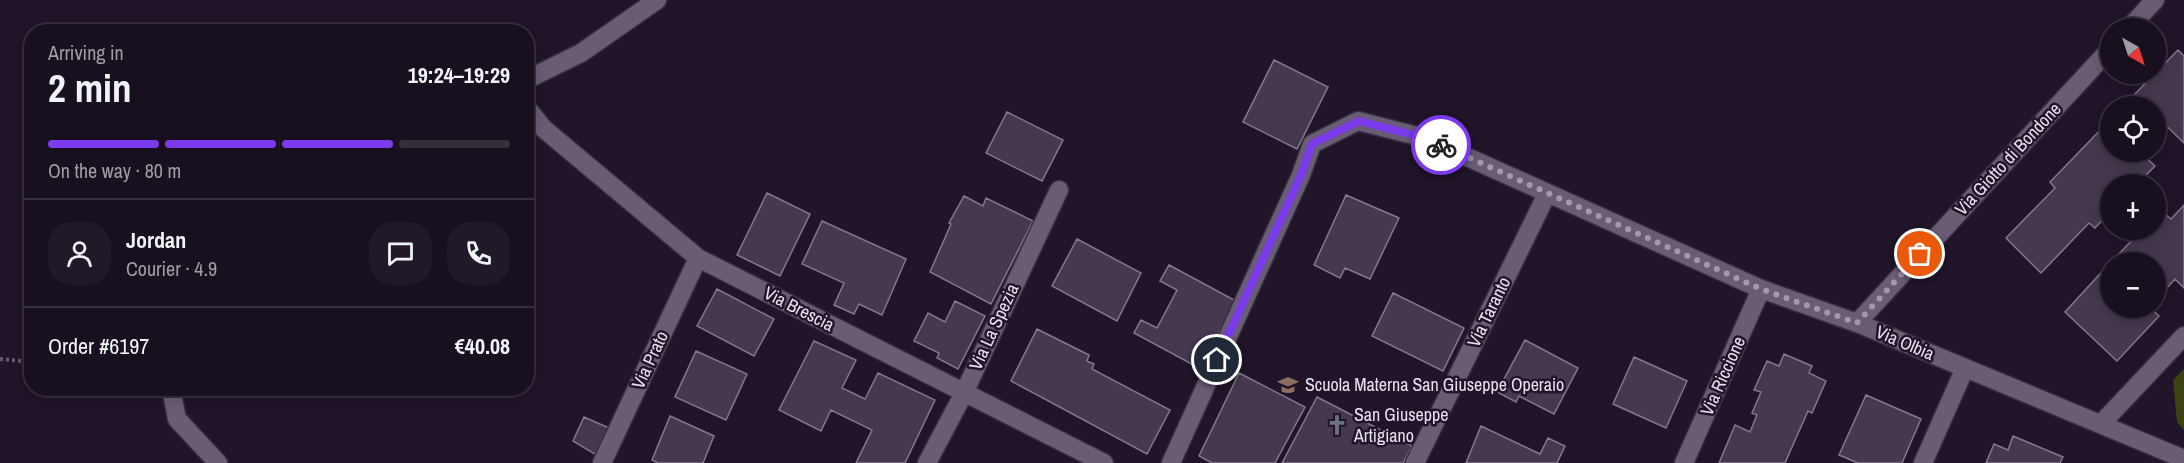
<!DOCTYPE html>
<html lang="en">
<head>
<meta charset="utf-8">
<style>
  body { margin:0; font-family:"Archivo Narrow",sans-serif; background:#211928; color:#f1f3f6; height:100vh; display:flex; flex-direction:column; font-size:22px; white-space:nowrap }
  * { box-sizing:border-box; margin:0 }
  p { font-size:20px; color:#9f9da4 }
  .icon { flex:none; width:33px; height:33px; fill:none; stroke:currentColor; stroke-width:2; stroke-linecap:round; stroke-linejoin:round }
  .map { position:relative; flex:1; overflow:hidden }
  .side { position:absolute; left:24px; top:24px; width:510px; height:372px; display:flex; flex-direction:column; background:#18101f; border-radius:24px; box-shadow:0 3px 15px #0003,0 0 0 2px #36303d }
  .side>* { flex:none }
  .needle { width:39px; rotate:141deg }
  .controls { position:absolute; left:2100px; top:18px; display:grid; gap:12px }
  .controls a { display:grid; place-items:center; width:66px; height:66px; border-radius:50%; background:#18101f; box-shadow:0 3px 15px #0003,0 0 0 2px #36303d; font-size:30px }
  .pin { position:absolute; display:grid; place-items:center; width:51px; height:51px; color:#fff; margin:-26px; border:3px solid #fff; border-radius:50%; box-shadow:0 2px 6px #0007 }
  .courier { position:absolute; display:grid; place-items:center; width:60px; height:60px; margin:-30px; border:4px solid #7c3aed; border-radius:50%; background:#fff; color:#222; box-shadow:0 2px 8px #0007 }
  .summary em { font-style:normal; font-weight:700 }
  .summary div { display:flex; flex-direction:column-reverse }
  .summary { display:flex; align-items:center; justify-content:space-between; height:102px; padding:0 24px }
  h1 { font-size:39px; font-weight:700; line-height:45px }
  .bar { display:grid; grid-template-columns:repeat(4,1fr); gap:9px 6px; align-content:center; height:72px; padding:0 24px }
  .bar i { height:8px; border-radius:4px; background:#36303d }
  .bar .active { background:#7c3aed }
  .bar p { grid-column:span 4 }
  .line { display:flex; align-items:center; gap:15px; padding:0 24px; border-top:2px solid #36303d }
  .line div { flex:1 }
  .round { display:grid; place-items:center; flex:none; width:63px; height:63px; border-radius:24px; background:#211928 }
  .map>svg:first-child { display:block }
  .green { fill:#3d4212 }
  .building { fill:#44394f; stroke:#847891; stroke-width:1.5 }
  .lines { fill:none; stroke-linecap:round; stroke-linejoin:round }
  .minor-casing { stroke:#352f3e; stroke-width:21 }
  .path { stroke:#665d6f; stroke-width:4; stroke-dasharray:3 3; stroke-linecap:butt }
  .minor { stroke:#695d75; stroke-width:18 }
  .done { stroke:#a19aaa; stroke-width:6; stroke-dasharray:0 10.8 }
  .route { stroke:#7c3aed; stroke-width:8 }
  .labels { text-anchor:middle; stroke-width:5; stroke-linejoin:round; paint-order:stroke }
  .street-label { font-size:18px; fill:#e7e1ef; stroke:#201529 }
  .poi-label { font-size:18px; fill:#e7e1ef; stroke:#201529; text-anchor:start }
</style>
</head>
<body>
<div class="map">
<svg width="2184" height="463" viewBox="0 0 2184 463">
  <rect width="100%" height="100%" fill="#201529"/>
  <path class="green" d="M2184,369V430L2177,422L2173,380Z"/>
  <path class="building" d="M2178,50L2184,56V143L2156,116V106H2146L2134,95Z
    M1274,60L1328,87L1297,149L1243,122Z
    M1007,112L1063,140L1042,181L986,153Z
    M2109,121L2110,123V152H2140L2155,166L2137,184H2110V212L2095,228L2089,223L2041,273L2006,238L2055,188L2050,182Z
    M767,193L810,214L780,276L737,255Z
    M1346,195L1399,218L1370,279L1345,268L1340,278L1314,265Z
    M964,196L983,206L986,198L1033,221L991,304L930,272L951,224L949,223Z
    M2184,205V288L2175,279L2156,300V262H2111L2142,230L2148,233L2151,230H2156V225L2165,214L2171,219Z
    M822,221L906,259L882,315L859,304L854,314L834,305L844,283L802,264Z
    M1077,239L1141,273L1117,321L1052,286Z
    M2110,263V308H2150L2159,316L2117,361L2065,312Z
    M1169,265L1236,301L1199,368L1134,333L1141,320L1157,328L1177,290L1160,281Z
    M717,289L774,319L754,356L697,326Z
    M1393,293L1464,328L1443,371L1372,336Z
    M955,301L985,316L958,369L937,358L939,353L914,341L928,313L945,322Z
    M1037,329L1089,355L1087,361L1094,364L1092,369L1170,410L1147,454L1011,381Z
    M1525,340L1578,368L1554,414L1519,396L1516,402L1497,392Z
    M814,341L856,360L842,388L865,399L878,373L935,400L905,463H856L872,430L831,410L821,431L779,410Z
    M696,351L747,374L726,420L675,397Z
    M1784,354L1812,366L1809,373L1826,381L1812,413L1808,411L1785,463H1719L1735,425L1750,432L1757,415L1752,413L1761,392L1754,390L1767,361L1779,366Z
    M1634,357L1687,381L1666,428L1613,404Z
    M1239,373L1305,407L1275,463H1212L1199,456Z
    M1866,395L1921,419L1902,463H1858L1839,455Z
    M1317,397L1412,446L1403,463H1282Z
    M670,416L714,436L703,463H658L652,460Z
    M584,417L609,428L598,456L573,441Z
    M1481,426L1540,454L1548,438L1565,446L1557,463H1466Z
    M2013,436L2063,457L2060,463H1986L1994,444L2008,450Z"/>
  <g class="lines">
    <g class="minor-casing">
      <path id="minor" d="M2129,28L2155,0
        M526,80L581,53L657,0
        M526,107L544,129L698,258L1104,463
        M1857,323L2110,49
        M171,388L177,419L218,463
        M2101,424L2184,336
        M602,463L698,258
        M927,463L964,393L1059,190
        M1171,463L1301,175L1312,144L1358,121L1425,138L1761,289L1857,323L2184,459
        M1415,463L1547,194
        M1684,463L1761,289
        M1923,463L1965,368"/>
    </g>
    <path class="path" d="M0,359L32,362"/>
    <use href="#minor" class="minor"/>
  </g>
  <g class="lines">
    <path class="done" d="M1441,145L1761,289L1857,323L1920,254"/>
    <path class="route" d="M1217,360L1301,175L1312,144L1359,121L1425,138L1441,145"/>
  </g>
  <defs>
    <g id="school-bare" transform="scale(1.62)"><path d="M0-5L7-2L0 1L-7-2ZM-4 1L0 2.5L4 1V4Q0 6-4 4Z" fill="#8d6e63" stroke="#201529" stroke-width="2.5" paint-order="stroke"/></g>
    <g id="church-bare" transform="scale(1.62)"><path d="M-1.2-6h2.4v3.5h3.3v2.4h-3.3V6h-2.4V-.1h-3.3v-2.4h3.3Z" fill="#6b7280" stroke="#201529" stroke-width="2.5" paint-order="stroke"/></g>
  </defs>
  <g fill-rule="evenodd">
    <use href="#school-bare" x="1288" y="385"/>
    <use href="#church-bare" x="1337" y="425"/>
  </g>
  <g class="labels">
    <g class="street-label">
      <text transform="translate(2008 159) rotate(-47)" y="6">Via Giotto di Bondone</text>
      <text transform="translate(799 309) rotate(27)" y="6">Via Brescia</text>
      <text transform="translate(1489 312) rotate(-64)" y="6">Via Taranto</text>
      <text transform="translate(994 327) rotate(-65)" y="6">Via La Spezia</text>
      <text transform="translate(1905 343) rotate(23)" y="6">Via Olbia</text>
      <text transform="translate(650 360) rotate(-65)" y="6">Via Prato</text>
      <text transform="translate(1723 376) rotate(-66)" y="6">Via Riccione</text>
    </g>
    <g class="poi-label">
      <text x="1305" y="391">Scuola Materna San Giuseppe Operaio</text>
      <text x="1354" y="421">San Giuseppe<tspan x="1354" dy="21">Artigiano</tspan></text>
    </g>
  </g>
</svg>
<div class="controls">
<a><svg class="needle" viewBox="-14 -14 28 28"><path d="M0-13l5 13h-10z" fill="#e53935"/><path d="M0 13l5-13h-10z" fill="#9f9da4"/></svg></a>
<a><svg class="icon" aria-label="locate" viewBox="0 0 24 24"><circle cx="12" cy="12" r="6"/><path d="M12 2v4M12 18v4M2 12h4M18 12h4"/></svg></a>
<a>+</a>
<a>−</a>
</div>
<div class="pin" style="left:1920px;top:254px;background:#ea580c"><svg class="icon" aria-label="bag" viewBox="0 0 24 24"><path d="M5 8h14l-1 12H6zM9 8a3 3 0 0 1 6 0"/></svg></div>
<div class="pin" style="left:1217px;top:360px;background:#1f2937"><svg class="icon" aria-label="home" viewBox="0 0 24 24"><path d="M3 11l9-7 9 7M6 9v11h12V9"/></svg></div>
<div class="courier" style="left:1441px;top:145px"><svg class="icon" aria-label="bike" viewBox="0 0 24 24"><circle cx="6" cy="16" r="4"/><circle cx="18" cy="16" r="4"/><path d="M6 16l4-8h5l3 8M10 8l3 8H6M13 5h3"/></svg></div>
<section class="side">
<div class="summary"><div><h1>2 min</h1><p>Arriving in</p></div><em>19:24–19:29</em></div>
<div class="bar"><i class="active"></i><i class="active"></i><i class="active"></i><i></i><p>On the way · 80 m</p></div>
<div class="line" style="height:108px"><a class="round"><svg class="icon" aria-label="person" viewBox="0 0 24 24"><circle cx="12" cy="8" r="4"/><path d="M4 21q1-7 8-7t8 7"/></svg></a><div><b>Jordan</b><p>Courier · 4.9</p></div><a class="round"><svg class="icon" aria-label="chat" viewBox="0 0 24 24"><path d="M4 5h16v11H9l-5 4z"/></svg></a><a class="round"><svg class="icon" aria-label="phone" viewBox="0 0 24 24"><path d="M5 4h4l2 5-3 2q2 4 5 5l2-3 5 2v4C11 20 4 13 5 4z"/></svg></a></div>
<div class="line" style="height:78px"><div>Order #6197</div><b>€40.08</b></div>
</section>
</div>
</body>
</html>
